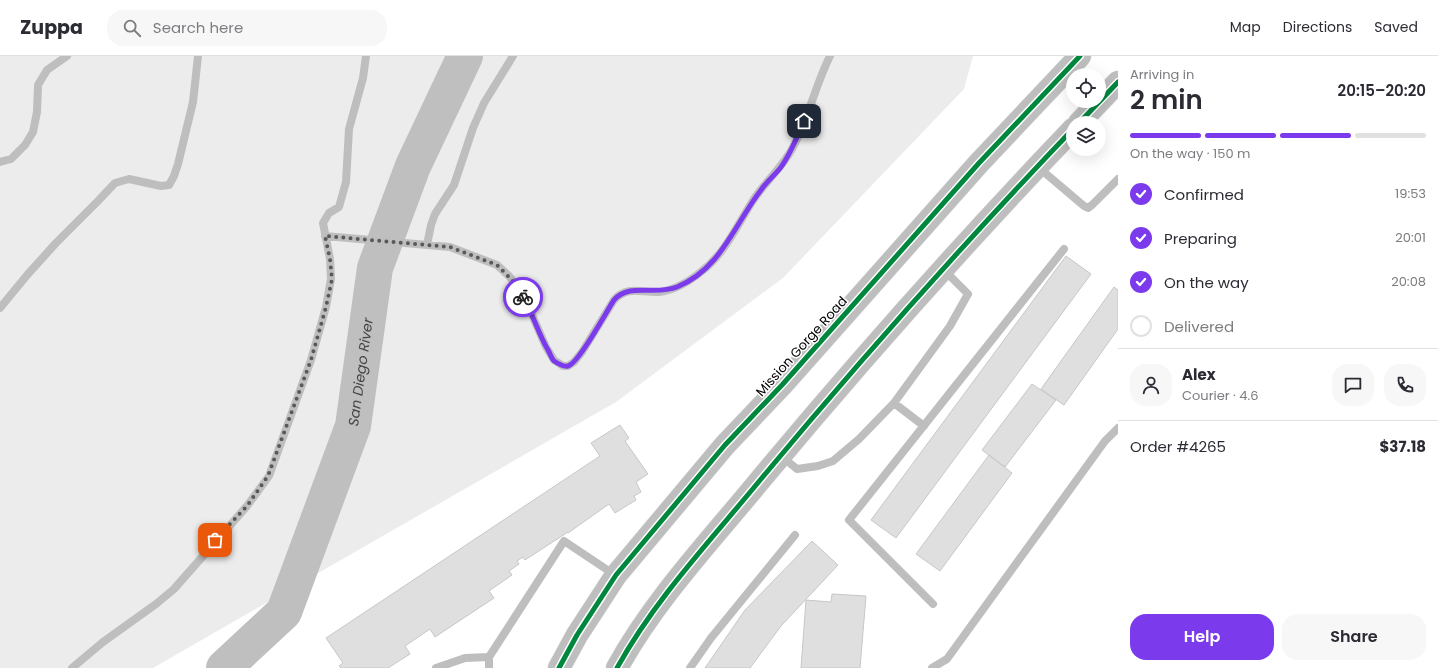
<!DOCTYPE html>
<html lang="en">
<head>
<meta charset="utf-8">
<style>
  body { margin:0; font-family:Poppins,sans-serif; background:#f7f7f7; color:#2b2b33; height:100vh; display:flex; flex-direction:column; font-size:15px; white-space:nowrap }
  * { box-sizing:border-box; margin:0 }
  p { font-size:13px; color:#7c7c81 }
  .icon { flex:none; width:22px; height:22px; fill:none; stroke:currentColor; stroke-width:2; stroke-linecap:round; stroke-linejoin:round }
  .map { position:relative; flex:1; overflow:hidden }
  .drawer { display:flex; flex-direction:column; background:#fff; width:320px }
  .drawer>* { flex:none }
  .buttons { position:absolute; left:1066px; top:12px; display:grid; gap:8px }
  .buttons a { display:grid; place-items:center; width:40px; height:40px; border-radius:50%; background:#fff; box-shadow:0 4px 16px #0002; font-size:20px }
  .pin { position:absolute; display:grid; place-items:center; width:34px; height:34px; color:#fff; margin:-17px; border-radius:8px; box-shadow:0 2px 6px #0006 }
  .courier { position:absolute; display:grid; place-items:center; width:40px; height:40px; margin:-20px; border:3px solid #7c3aed; border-radius:50%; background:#fff; color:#222; box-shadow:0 1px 5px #0007 }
  .summary em { font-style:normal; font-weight:600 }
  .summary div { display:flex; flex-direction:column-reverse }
  .summary { display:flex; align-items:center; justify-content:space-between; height:68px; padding:0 12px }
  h1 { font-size:26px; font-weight:600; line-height:30px }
  .bar { display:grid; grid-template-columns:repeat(4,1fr); gap:6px 4px; align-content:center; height:48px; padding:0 12px }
  .bar i { height:5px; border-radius:3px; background:#e1e1e2 }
  .bar .on { background:#7c3aed }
  .bar p { grid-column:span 4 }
  .line { display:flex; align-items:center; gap:10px; padding:0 12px; border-top:1px solid #e1e1e2 }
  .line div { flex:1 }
  .round { display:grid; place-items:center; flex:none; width:42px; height:42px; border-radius:16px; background:#f7f7f7 }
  ol { padding:0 12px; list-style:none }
  li { display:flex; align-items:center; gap:12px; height:44px }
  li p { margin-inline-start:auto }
  li .icon { padding:4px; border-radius:50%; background:#7c3aed; color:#fff; stroke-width:4 }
  li:last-child { color:#7c7c81 }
  li i { width:22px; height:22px; border:2px solid #e1e1e2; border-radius:50% }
  .primary-button { display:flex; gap:8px; margin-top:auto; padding:8px 12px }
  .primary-button a { flex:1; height:46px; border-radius:16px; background:#7c3aed; color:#fff; font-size:16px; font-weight:600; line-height:46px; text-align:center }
  .primary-button a+a { background:#f7f7f7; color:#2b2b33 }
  header { display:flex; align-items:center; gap:24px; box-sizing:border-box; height:56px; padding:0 20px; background:#fff; border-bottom:1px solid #e1e1e2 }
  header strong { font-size:19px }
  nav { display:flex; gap:22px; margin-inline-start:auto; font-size:14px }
  .search { width:280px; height:36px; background:#f7f7f7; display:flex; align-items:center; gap:10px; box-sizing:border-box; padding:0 14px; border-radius:16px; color:#7c7c81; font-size:15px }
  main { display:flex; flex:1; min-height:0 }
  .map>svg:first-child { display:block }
  .green { fill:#ececec }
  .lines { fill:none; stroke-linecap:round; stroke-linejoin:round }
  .river { stroke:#bfbfbf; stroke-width:36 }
  .building { fill:#dfdfdf; stroke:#c7c7c7 }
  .primary-casing { stroke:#dbdbdb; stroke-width:23 }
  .service { stroke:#bebebe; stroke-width:8 }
  .primary { stroke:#bebebe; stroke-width:22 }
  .cycleway-casing { stroke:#fff; stroke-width:8 }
  .cycleway { stroke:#00873e; stroke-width:5 }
  .done { stroke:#595959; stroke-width:4; stroke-dasharray:0 7.2 }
  .route { stroke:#7c3aed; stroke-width:5 }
  .labels { text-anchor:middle; stroke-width:3; stroke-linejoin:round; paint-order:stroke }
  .street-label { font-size:13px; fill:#000; stroke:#fff }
  .water-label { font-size:14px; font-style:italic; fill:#444; stroke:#fff }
</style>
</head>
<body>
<header>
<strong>Zuppa</strong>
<div class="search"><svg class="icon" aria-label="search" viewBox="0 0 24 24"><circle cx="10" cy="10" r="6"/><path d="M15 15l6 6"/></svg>Search here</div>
<nav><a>Map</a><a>Directions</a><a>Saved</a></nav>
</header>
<main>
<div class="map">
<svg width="1118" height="612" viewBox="0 0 1118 612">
  <rect width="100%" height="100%" fill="#fff"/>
  <path class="green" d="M0,0H973L964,33L783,222L616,346L153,612H0Z"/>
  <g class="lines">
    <path class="river" id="s1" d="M224,612L284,556L353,370L375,212L413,110L465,0"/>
  </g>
  <path class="building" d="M1066,200L1091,218L896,482L871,464Z
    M1114,231L1118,234V273L1064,349L1041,333Z
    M1032,328L1056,344L1005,411L982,394Z
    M620,369L629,382L625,385L648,418L636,426L641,436L634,440L636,444L615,457L609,448L568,477V476L525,504L523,501L517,505L519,508L509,515L512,519L489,535L494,542L435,581L430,573L405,590L410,598L388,612H341L339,610L343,607L326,582L600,400L591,387Z
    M989,399L1012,417L940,515L916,498Z
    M812,485L838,509L781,570L750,612H705L745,554Z
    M832,538L866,540L860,612H801L806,544L831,546Z"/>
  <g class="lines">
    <g class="primary-casing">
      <path id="primary" d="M1079,67L1118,26
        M559,612L577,579L616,519L725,389L782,329L979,107L1080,0
        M617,612C655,543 711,484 761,423C861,303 965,186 1073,73"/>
    </g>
    <path class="service" d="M0,106L11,103L25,89L33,76L37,56L38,29L47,14L67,0
      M1038,111L1084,150L1088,152L1092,149L1118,123
      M325,180L450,191L497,209L509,220L518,231L529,252L546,291L554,304L563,310H568L574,306L582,296L614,244C628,229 641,237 659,236C675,234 690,225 702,215C725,197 737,170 752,146C764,127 781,113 792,93C808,64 815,30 830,0
      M427,189L431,169L435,158L454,129L473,72L484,47L513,0
      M0,252L28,218L56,187L97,146L115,127L129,123L161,130L169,129L174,120L178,108L193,46L198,0
      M894,347L924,370
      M781,400L797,413L818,410L833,405L859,383L894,347L950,270L968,238L944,214
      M933,548L849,464L1064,193
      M72,612L103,586L156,548L174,533L247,450L269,420L311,304L326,251L331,223L330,203L323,167L329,157L339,151L346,126L349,73L363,22L366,0
      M436,612L465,602L489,601
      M489,612V601L564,485L615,519
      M690,612L711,582L795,479
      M932,612L947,603L1105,385L1118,372"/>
    <use href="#primary" class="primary"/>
    <g class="cycleway-casing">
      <path id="cycleway" d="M1079,67L1118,26
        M559,612L577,579L616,519L725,389L782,329L979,107L1080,0
        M617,612C655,543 711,484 761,423C861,303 965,186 1073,73"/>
    </g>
    <use href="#cycleway" class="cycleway"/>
  </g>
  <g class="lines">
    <path class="done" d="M215,484L247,450L268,420L311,304L326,251L332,223L330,203L325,180L450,191L497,209L508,220L518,231L523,241"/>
    <path class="route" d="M523,241C533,258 538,277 548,294C550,297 551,302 554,305C557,307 564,311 568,310C579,307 606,256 614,244C630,226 655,240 677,231C721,213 734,169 761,134C767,125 775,119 781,111C791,97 797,81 804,65"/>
  </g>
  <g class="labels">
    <g class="street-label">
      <text transform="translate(801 290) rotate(-48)" y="5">Mission Gorge Road</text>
    </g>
    <g class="water-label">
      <text dy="5" stroke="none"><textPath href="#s1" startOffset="335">San Diego River</textPath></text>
    </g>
  </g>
</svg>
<div class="buttons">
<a><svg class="icon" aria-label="locate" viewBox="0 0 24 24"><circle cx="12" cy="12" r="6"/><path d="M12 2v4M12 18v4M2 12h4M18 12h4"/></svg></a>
<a><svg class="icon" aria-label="layers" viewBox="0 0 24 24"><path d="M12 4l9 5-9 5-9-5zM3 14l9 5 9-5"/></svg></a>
</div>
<div class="pin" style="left:215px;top:484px;background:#ea580c"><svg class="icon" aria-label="bag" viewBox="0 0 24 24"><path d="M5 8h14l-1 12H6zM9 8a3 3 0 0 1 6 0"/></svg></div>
<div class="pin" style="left:804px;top:65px;background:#1f2937"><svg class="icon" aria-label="home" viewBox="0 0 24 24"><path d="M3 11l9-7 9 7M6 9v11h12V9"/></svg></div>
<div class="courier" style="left:523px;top:241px"><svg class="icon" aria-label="bike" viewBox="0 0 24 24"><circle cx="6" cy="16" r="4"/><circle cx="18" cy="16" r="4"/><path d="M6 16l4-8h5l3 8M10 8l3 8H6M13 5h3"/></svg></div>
</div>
<section class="drawer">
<div class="summary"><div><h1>2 min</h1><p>Arriving in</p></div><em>20:15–20:20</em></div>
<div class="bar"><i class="on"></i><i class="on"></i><i class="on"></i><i></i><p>On the way · 150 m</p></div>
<ol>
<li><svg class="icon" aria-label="check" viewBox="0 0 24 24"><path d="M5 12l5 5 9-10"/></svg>Confirmed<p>19:53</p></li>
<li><svg class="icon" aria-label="check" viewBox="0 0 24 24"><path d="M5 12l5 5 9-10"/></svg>Preparing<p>20:01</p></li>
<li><svg class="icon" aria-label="check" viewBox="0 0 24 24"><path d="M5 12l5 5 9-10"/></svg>On the way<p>20:08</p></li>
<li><i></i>Delivered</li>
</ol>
<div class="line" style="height:72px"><a class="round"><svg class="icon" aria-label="person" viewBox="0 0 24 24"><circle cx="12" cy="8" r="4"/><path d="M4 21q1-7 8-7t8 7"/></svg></a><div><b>Alex</b><p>Courier · 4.6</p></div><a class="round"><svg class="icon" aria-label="chat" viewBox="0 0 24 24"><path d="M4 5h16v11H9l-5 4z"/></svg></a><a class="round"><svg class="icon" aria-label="phone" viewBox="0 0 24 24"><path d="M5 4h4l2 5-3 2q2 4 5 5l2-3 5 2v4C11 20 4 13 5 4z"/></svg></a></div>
<div class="line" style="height:52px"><div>Order #4265</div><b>$37.18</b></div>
<div class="primary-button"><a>Help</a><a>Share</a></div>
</section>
</main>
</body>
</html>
